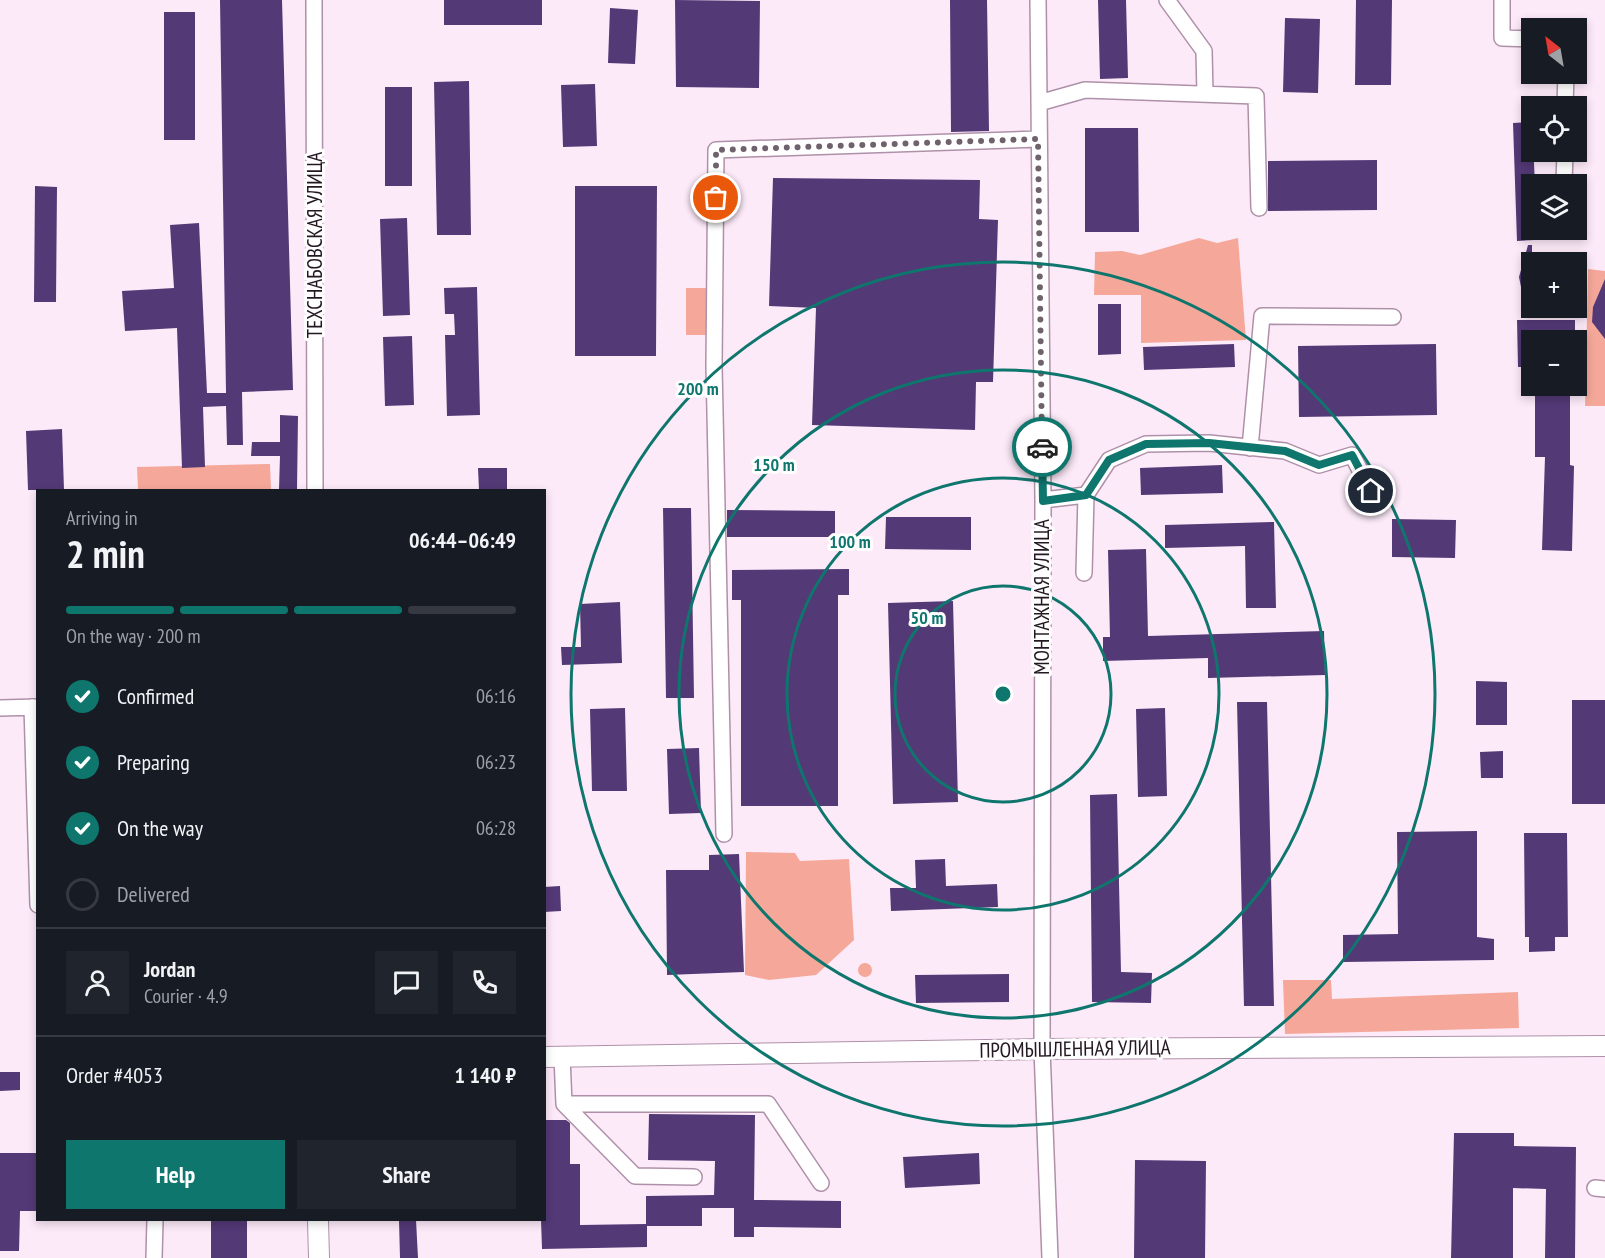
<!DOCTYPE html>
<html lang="en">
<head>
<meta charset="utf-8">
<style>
  body { margin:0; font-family:"PT Sans Narrow",sans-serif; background:#20242c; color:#f1f3f6; height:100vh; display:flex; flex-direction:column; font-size:22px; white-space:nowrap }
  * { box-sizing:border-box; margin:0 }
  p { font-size:20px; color:#9ea1a6 }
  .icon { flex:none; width:33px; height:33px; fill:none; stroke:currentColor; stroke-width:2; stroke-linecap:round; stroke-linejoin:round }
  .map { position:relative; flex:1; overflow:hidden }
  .drawer { position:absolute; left:36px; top:489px; width:510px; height:732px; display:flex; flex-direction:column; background:#171b24; border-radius:0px; box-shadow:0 3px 9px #0003 }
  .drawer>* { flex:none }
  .needle { width:39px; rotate:329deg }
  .buttons { position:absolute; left:1521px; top:18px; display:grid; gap:12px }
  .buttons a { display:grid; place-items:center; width:66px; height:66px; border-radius:0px; background:#171b24; box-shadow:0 3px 9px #0003; font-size:30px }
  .pin { position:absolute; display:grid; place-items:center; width:51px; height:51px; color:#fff; margin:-26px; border:3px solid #fff; border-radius:50%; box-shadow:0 2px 6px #0007 }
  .courier { position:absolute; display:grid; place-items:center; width:60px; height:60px; margin:-30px; border:4px solid #0f766e; border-radius:50%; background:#fff; color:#222; box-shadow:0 2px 8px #0007 }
  .headline em { font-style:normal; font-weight:700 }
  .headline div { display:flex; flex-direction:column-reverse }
  .headline { display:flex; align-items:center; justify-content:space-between; height:102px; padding:0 30px }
  h1 { font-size:39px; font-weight:700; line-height:45px }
  .bar { display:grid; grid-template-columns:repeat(4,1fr); gap:9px 6px; align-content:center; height:72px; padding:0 30px }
  .bar i { height:8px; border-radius:4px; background:#363941 }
  .bar .selected { background:#0f766e }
  .bar p { grid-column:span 4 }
  .line { display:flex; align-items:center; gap:15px; padding:0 30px; border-top:2px solid #363941 }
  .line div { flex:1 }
  .round { display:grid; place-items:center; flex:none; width:63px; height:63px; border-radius:0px; background:#20242c }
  ol { padding:0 30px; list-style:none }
  li { display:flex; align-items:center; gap:18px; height:66px }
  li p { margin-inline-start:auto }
  li .icon { padding:6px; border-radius:50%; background:#0f766e; color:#fff; stroke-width:4 }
  li:last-child { color:#9ea1a6 }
  li i { width:33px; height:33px; border:3px solid #363941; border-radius:50% }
  .cta { display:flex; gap:12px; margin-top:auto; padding:12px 30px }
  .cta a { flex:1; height:69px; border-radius:0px; background:#0f766e; color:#fff; font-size:24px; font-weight:700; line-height:69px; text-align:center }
  .cta a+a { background:#20242c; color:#f1f3f6 }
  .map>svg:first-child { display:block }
  .green { fill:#f5a899 }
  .building { fill:#533976 }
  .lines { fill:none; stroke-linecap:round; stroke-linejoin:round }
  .minor-casing { stroke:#ae91a9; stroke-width:18 }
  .major-casing { stroke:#ae91a9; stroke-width:22 }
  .minor { stroke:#fff; stroke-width:15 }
  .major { stroke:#fff; stroke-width:20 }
  .done { stroke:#6f626d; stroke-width:6; stroke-dasharray:0 10.8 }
  .route { stroke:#0f766e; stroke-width:8 }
  .ring { fill:none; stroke:#0f766e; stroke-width:3 }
  .labels { text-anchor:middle; stroke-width:6; stroke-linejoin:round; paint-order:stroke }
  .street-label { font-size:21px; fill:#231822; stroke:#fefefe }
  .centre { fill:#0f766e; stroke:#fefefe; stroke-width:3 }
  .ring-label { font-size:18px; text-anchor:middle; font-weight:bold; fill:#0f766e; stroke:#fefefe; stroke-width:6; stroke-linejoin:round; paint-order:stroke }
</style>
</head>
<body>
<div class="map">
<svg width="1605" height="1258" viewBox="0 0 1605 1258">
  <rect width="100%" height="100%" fill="#fdeaf9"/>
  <path class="green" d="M1199,238L1217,243L1238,238L1246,340L1141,343V295H1094L1095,252L1122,251L1140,255Z
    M1588,269L1605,271V406H1585Z
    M686,288H707L706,335H686Z
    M270,464L271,490H138L137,467Z
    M746,852L795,853L800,861L849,859L854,940L816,975L769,980L745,975Z
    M858 970a7 7 0 1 1 14 0a7 7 0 1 1-14 0Z
    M1283,980H1331L1332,999L1518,992L1519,1028L1285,1034Z"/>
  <path class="building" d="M220,0H282L293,390L242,392L243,445H227L226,406L203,407L205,467L182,468L177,328L125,331L122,291L174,288L170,225L199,223L207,393H226Z
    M444,0H542V25H444Z
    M675,0L760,1L759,88L676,87Z
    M950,0H987L989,131L951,132Z
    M1098,0H1126L1128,78L1100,79Z
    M1356,0H1392L1391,85H1355Z
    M610,8L638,10L635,64L608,63Z
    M164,12H195V140H164Z
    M1285,18L1320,19L1318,93L1283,92Z
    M469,81L471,235H437L434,82Z
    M595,84L597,146L563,147L561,85Z
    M385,87H412V186H385Z
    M1532,122L1535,184H1532V230H1553V239L1517,241L1513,123Z
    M1085,128H1138L1139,232H1085Z
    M1377,160V210L1268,211V161Z
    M773,178L980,180L979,219L998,220L993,382H976L975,430L812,425L816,308L769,306Z
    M35,186L57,187L56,302H34Z
    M575,186H657L656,356H575Z
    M407,218L410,315L383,316L380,219Z
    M1528,245H1532V299L1521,287L1519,277Z
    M1605,279V339L1592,322L1593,307Z
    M477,287L480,415L447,416L445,335H455L454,314H445L444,288Z
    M1098,304H1121V354L1098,355Z
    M1517,320H1575V340H1532V367H1518Z
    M412,336L414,405L385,406L383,337Z
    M1234,344L1235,367L1144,370L1143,347Z
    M1436,344L1437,415L1299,417L1298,346Z
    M1535,386H1570V465L1574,466L1572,551L1542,550L1545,457H1535Z
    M280,415L298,416L297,490H279L280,456H251L252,442H280Z
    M62,429L64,490H28L26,431Z
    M1222,465L1223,493L1141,495L1140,468Z
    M478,468H507V490H479Z
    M663,508H691L694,698H666Z
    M727,510L835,511V537H727Z
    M886,517H971V550L885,549Z
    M1392,519L1456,520L1455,558L1392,557Z
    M1274,522L1276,608H1246L1245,546L1165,548V525Z
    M1146,549L1148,636L1324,631L1325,675L1208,678V658L1103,661V637H1110L1108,550Z
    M849,569V595H838V806H741V600H732V570Z
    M953,601L958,802L893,804L888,603Z
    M620,602L622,663L562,665L561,647H581L580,604Z
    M1476,681L1507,682V725H1476Z
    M1572,700H1605V804H1572Z
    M1237,702H1267L1274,1006H1244Z
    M625,708L627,791H592L590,709Z
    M1165,708L1167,796L1138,797L1136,709Z
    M699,748L701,813L669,814L667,749Z
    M1503,751V778H1481L1480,752Z
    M1117,794L1121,972L1152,973L1151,1003L1092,1002L1090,795Z
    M1477,831V937L1494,939V960L1343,962V935L1398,934L1397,832Z
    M1524,833H1567L1568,937H1555V951L1529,952V937H1525Z
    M739,854L744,972L667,975L666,870H709V855Z
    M945,859L946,886L997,884L998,907L891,911L890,888H916L915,860Z
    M560,886L561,911L544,912V887Z
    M1009,974V1002L916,1003L915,975Z
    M0,1072H20V1090L0,1091Z
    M649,1114L755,1115L754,1200L841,1201V1228L754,1227V1237H734V1208H702V1226H647V1247L542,1249L541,1220H544V1120H566L570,1123V1164H580V1225L646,1224V1196L714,1195L715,1161L648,1160Z
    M1454,1133H1514V1146L1576,1147L1575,1258H1545L1546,1189L1513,1188V1258H1451Z
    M0,1153H38V1211H20L19,1251H0Z
    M979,1153L980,1184L905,1188L903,1157Z
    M1135,1160L1206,1161L1205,1258H1134Z
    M211,1220H247V1258H211Z
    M399,1220H416L418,1258H400Z"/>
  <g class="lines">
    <g class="minor-casing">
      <path id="minor" d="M314,0L315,490
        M1038,0L1043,500L1042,1049L1050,1258
        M1167,0L1204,51L1205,94
        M1502,0V38L1532,39
        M1039,103L1085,90L1256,96L1259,208
        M1565,106L1566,74
        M1564,183L1565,152
        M1250,448L1262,316L1393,317
        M1043,500L1086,495
        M1084,573L1086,495L1109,460L1146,444L1209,443L1285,451L1319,465L1352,455L1371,491
        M32,707L38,905
        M0,708L38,707
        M724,834L714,366L716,150L1038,139
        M562,1057L564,1104L635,1176L694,1177
        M564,1104H768L821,1183
        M1595,1188L1605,1189
        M154,1258L155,1220"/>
    </g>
    <g class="major-casing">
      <path id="major" d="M544,1057L1042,1049L1605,1046
        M318,1220L319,1258"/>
    </g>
    <use href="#minor" class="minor"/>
    <use href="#major" class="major"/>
  </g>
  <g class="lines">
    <path class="done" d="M716,198V150L1038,139L1042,447"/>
    <path class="route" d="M1042,447L1043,501L1086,495L1109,460L1146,444L1209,443L1285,451L1319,465L1352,455L1371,491"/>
  </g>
  <g class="ring">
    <circle cx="1003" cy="694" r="108"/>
    <circle cx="1003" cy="694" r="216"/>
    <circle cx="1003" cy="694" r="324"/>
    <circle cx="1003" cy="694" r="432"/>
  </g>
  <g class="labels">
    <g class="street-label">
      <text transform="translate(315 245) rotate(-90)" y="7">ТЕХСНАБОВСКАЯ УЛИЦА</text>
      <text transform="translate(1042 597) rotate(-90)" y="7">МОНТАЖНАЯ УЛИЦА</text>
      <text transform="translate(1075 1049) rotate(-1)" y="7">ПРОМЫШЛЕННАЯ УЛИЦА</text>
    </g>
  </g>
  <circle cx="1003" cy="694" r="9" class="centre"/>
  <g class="ring-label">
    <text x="698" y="395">200 m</text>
    <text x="774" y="471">150 m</text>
    <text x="850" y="548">100 m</text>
    <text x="927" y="624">50 m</text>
  </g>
</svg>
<div class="buttons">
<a><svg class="needle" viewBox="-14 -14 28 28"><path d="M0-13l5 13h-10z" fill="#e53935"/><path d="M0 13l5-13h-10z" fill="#9ea1a6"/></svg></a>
<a><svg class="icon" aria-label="locate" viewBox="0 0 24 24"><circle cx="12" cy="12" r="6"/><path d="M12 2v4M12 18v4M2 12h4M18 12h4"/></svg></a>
<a><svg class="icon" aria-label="layers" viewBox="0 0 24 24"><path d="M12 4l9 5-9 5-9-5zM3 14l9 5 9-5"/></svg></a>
<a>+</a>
<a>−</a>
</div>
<div class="pin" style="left:716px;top:198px;background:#ea580c"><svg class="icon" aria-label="bag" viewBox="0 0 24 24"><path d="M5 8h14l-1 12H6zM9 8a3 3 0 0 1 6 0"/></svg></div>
<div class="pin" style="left:1371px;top:491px;background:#1f2937"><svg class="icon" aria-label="home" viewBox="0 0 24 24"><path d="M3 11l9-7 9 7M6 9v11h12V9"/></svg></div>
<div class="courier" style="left:1042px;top:447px"><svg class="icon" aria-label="car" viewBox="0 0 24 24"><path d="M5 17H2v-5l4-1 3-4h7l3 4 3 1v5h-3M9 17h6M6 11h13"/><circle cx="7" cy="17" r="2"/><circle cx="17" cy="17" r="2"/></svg></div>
<section class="drawer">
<div class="headline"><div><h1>2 min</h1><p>Arriving in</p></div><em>06:44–06:49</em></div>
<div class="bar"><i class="selected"></i><i class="selected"></i><i class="selected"></i><i></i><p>On the way · 200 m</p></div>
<ol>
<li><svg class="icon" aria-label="check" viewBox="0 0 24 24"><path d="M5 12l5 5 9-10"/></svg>Confirmed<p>06:16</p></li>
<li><svg class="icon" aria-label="check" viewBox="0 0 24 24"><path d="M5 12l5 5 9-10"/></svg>Preparing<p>06:23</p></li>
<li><svg class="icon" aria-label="check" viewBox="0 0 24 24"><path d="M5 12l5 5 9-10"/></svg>On the way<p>06:28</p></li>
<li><i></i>Delivered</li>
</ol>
<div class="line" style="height:108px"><a class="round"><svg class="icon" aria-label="person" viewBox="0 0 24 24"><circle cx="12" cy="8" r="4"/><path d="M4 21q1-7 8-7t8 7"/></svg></a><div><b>Jordan</b><p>Courier · 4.9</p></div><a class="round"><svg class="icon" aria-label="chat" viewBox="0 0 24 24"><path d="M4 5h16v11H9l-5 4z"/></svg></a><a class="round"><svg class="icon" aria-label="phone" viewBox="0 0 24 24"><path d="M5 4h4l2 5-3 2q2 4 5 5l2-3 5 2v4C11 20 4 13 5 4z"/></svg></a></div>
<div class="line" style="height:78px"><div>Order #4053</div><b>1 140 ₽</b></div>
<div class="cta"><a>Help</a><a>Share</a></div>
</section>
</div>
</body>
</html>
